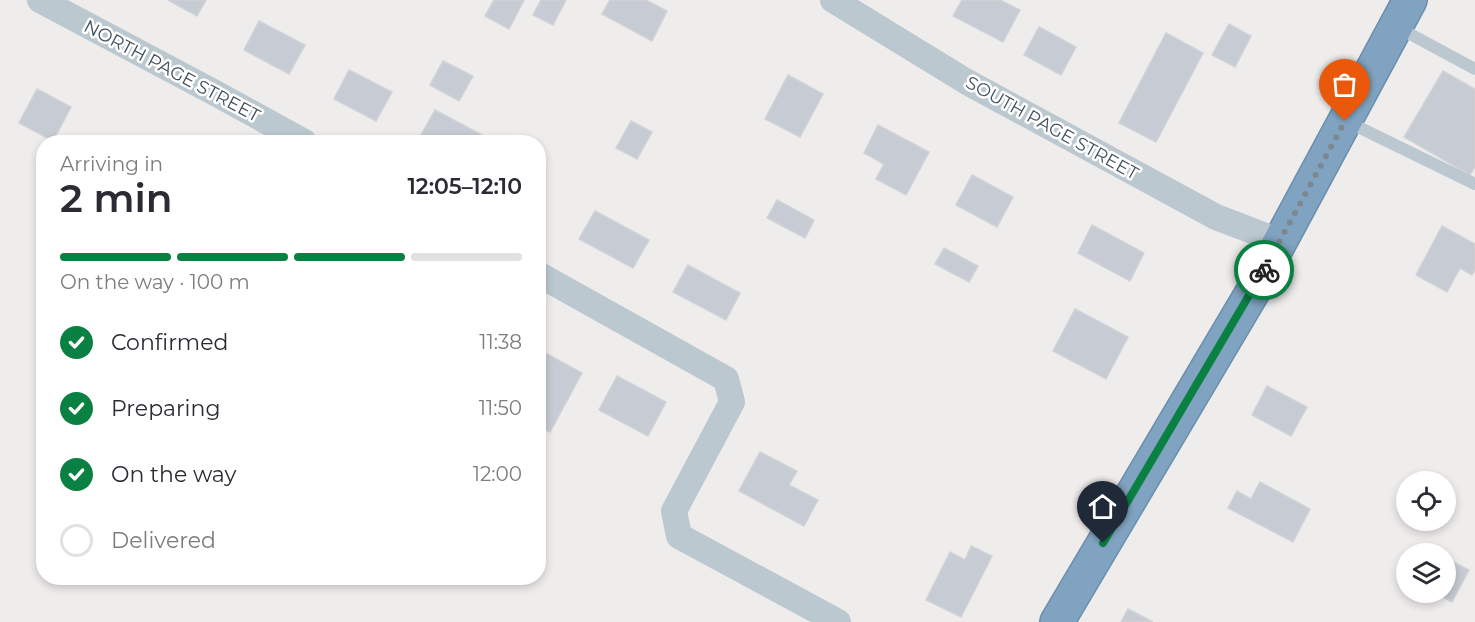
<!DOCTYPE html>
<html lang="en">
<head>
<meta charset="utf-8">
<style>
  body { margin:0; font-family:Montserrat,sans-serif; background:#f2f2f3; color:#2b2b33; height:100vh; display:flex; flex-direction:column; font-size:22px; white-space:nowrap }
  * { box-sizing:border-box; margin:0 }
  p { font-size:20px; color:#7c7c81 }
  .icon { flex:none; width:33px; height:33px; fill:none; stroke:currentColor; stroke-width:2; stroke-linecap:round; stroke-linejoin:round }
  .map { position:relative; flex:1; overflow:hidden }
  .panel { position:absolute; left:36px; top:135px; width:510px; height:450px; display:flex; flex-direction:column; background:#fff; border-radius:24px; box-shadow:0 3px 9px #0003 }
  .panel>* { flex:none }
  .controls { position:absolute; left:1396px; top:471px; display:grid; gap:12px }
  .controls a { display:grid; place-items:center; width:60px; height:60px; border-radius:50%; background:#fff; box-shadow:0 3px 9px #0003; font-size:30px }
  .pin { position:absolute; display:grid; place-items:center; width:51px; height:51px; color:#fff; margin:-62px -26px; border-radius:50% 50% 50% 0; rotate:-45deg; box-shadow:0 0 6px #0007 }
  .pin .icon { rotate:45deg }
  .courier { position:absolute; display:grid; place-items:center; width:60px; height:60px; margin:-30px; border:4px solid #0b8043; border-radius:50%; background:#fff; color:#222; box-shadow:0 2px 8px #0007 }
  .summary em { font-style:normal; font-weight:600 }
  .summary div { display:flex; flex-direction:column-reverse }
  .summary { display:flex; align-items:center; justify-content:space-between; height:102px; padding:0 24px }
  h1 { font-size:39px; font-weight:600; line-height:45px }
  .bar { display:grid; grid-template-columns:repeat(4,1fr); gap:9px 6px; align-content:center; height:72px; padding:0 24px }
  .bar i { height:8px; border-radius:4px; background:#e1e1e2 }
  .bar .current { background:#0b8043 }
  .bar p { grid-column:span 4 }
  ol { padding:0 24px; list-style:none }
  li { display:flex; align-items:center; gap:18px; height:66px }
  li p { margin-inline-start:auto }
  li .icon { padding:6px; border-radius:50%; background:#0b8043; color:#fff; stroke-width:4 }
  li:last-child { color:#7c7c81 }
  li i { width:33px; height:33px; border:3px solid #e1e1e2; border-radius:50% }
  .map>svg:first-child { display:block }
  .building { fill:#c7cbd3; stroke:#cfd3d8; stroke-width:1.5 }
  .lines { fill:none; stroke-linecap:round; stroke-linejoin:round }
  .highway-casing { stroke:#6a8eab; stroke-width:36 }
  .lane { stroke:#bbc8d0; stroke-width:12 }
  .street { stroke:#bbc8d0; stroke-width:26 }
  .highway { stroke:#7fa3c0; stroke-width:33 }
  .done { stroke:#7f878e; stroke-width:6; stroke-dasharray:0 10.8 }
  .route { stroke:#0b8043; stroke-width:8 }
  .labels { text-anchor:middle; stroke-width:5; stroke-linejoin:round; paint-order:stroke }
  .street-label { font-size:18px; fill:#43515b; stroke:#fff }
</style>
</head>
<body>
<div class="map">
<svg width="1475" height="622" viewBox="0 0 1475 622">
  <rect width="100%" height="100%" fill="#efecec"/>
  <path class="building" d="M168,0H206L197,16Z
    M494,0H524L509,29L485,16Z
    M541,0H566L553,25L533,15Z
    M610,0H646L667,11L652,41L602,14Z
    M962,0H1000L1020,10L1003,42L953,16Z
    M259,21L305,45L289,74L244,50Z
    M1229,24L1251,36L1235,67L1212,55Z
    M1039,27L1076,47L1061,75L1024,55Z
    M1166,33L1203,53L1156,142L1119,123Z
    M443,61L473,76L459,101L430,85Z
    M349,70L392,92L376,121L334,99Z
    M1443,71L1475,89V167L1470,175L1404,137Z
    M788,75L823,94L800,137L765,119Z
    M37,89L71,107L53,141L19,123Z
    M435,110L482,135L478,142H417Z
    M631,121L652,132L637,159L616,148Z
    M878,125L929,152L906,195L876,179L884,164L864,153Z
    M972,175L1013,197L997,227L956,205Z
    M777,200L814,220L805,238L767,218Z
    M595,211L649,240L633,268L579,239Z
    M1092,225L1144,253L1130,281L1078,253Z
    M1442,226L1475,244V270L1472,275L1460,268L1447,292L1416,275Z
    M944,248L978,266L969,282L935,264Z
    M688,265L740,293L726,320L673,292Z
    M1075,309L1128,337L1106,379L1053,351Z
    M538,349L582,373L550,432L538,426Z
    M617,376L666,402L648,436L599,410Z
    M1267,386L1307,407L1291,436L1252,415Z
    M760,452L797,471L789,485L818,500L804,526L739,491Z
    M1260,482L1310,509L1293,542L1228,508L1237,491L1251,499Z
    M971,546L992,556L961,617L926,600L950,552L965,560Z
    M1446,558L1469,570L1452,602L1434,592H1446Z
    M1128,609L1153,622H1121Z"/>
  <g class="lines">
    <g class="highway-casing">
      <path id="highway" d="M1057,622L1255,288L1410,0"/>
    </g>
    <path class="lane" d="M1397,27L1475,69
      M1346,121L1475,184"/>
    <path class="street" d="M40,0L217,94L304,142
      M833,0L967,82L1216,217L1279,241
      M538,274L726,379L732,402L674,511L679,536L838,622"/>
    <use href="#highway" class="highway"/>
  </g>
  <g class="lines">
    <path class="done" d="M1264,270L1345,121"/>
    <path class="route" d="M1103,543L1264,270"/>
  </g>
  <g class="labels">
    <g class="street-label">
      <text transform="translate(172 71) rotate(28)" y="6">NORTH PAGE STREET</text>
      <text transform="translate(1052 128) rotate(29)" y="6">SOUTH PAGE STREET</text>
    </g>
  </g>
</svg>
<div class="controls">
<a><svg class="icon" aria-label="locate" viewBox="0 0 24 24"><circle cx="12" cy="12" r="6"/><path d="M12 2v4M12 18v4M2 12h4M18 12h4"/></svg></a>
<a><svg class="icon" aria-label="layers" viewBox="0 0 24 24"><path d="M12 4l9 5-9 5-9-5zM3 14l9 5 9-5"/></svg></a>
</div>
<div class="pin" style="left:1345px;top:121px;background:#ea580c"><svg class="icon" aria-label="bag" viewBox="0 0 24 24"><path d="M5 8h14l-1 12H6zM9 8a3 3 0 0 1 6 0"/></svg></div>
<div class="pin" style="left:1103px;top:543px;background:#1f2937"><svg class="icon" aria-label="home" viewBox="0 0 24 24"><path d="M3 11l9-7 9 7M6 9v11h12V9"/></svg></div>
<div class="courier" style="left:1264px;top:270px"><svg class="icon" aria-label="bike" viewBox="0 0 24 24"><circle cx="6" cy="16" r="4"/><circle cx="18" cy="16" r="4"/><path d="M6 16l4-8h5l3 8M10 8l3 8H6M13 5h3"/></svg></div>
<section class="panel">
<div class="summary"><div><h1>2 min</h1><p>Arriving in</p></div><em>12:05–12:10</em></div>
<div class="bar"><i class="current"></i><i class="current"></i><i class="current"></i><i></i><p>On the way · 100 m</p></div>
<ol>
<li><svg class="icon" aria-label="check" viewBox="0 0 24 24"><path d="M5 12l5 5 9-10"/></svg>Confirmed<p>11:38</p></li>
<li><svg class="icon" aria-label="check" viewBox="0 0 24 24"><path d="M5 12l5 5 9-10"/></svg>Preparing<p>11:50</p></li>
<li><svg class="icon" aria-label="check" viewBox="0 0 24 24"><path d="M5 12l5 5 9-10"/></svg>On the way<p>12:00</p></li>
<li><i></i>Delivered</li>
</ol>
</section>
</div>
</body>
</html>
